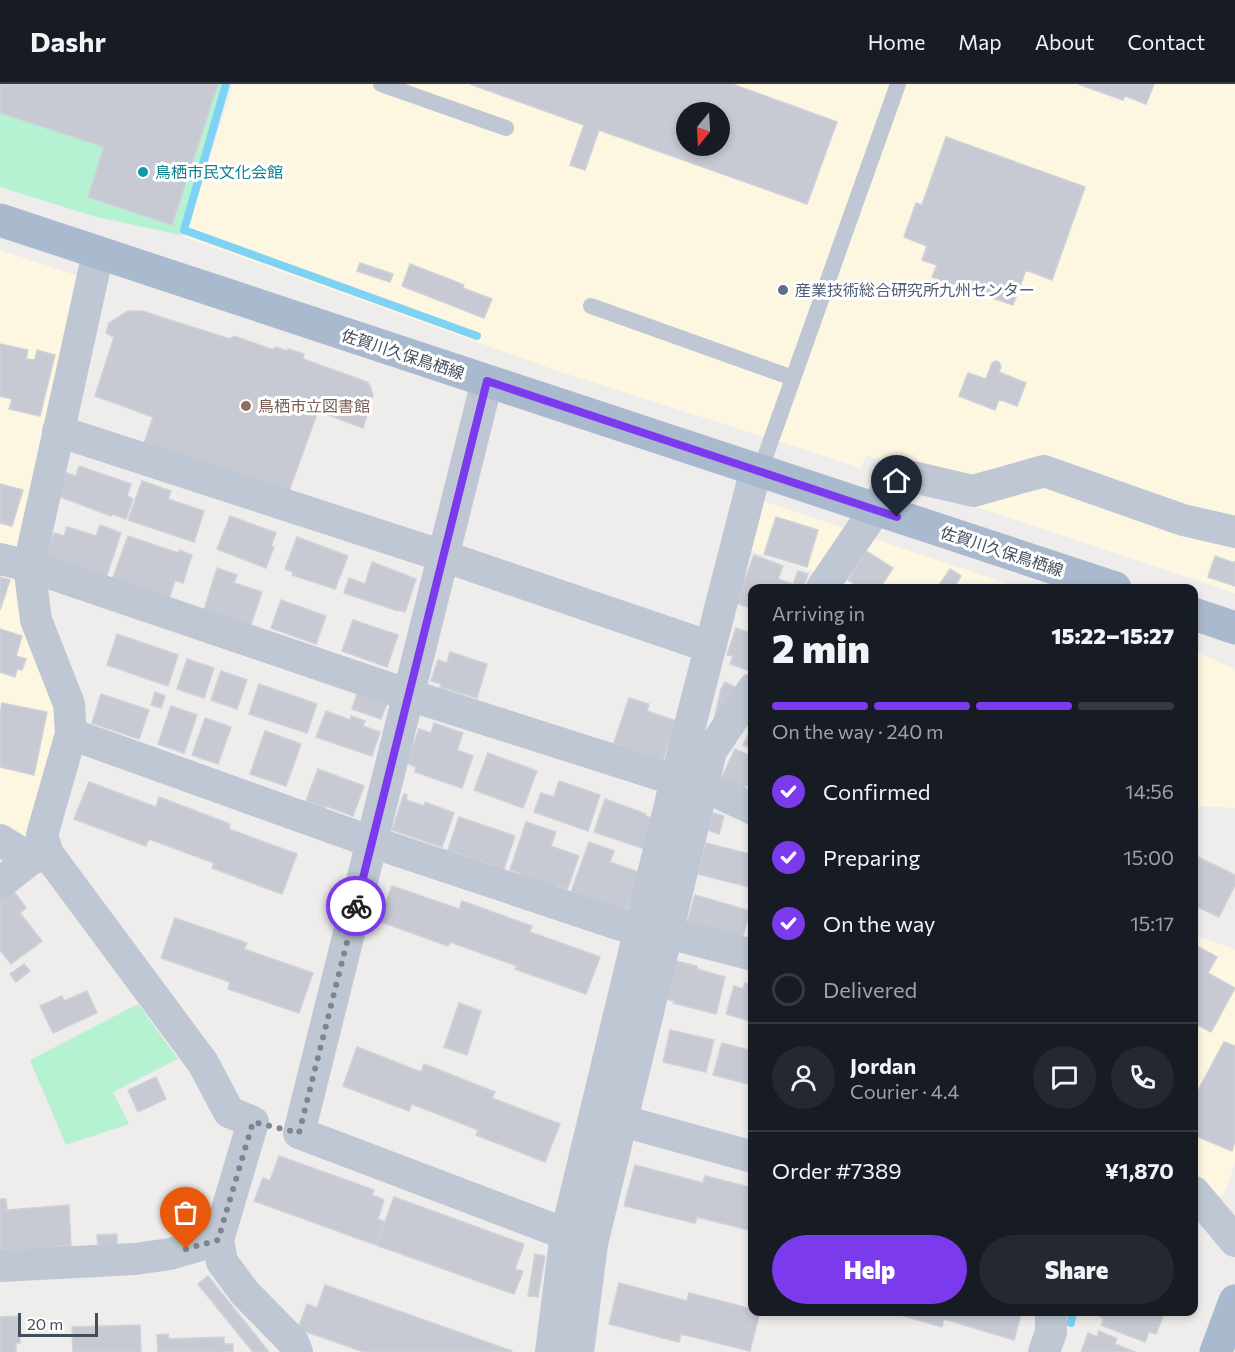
<!DOCTYPE html>
<html lang="en">
<head>
<meta charset="utf-8">
<style>
  body { margin:0; font-family:Commissioner,"Noto Sans JP",sans-serif; background:#242831; color:#f1f3f6; height:100vh; display:flex; flex-direction:column; font-size:22px; white-space:nowrap }
  * { box-sizing:border-box; margin:0 }
  p { font-size:20px; color:#9ea1a6 }
  .icon { flex:none; width:33px; height:33px; fill:none; stroke:currentColor; stroke-width:2; stroke-linecap:round; stroke-linejoin:round }
  .map { position:relative; flex:1; overflow:hidden }
  .details { position:absolute; left:748px; top:500px; width:450px; height:732px; display:flex; flex-direction:column; background:#171b24; border-radius:12px; box-shadow:0 3px 9px #0003 }
  .details>* { flex:none }
  .needle { width:39px; rotate:198deg }
  .fabs { position:absolute; left:676px; top:18px; display:grid; gap:12px }
  .fabs a { display:grid; place-items:center; width:54px; height:54px; border-radius:50%; background:#171b24; box-shadow:0 3px 9px #0003; font-size:30px }
  .scale { position:absolute; left:18px; bottom:15px; width:80px; box-sizing:border-box; padding-left:6px; border:3px solid #434e5b; border-top:0; font-size:16px; line-height:21px; white-space:nowrap; color:#434e5b; -webkit-text-stroke:4px #fff; paint-order:stroke }
  .pin { position:absolute; display:grid; place-items:center; width:51px; height:51px; color:#fff; margin:-62px -26px; border-radius:50% 50% 50% 0; rotate:-45deg; box-shadow:0 0 6px #0007 }
  .pin .icon { rotate:45deg }
  .courier { position:absolute; display:grid; place-items:center; width:60px; height:60px; margin:-30px; border:4px solid #7c3aed; border-radius:50%; background:#fff; color:#222; box-shadow:0 2px 8px #0007 }
  .headline em { font-style:normal; font-weight:800 }
  .headline div { display:flex; flex-direction:column-reverse }
  .headline { display:flex; align-items:center; justify-content:space-between; height:102px; padding:0 24px }
  h1 { font-size:39px; font-weight:800; line-height:45px }
  .bar { display:grid; grid-template-columns:repeat(4,1fr); gap:9px 6px; align-content:center; height:72px; padding:0 24px }
  .bar i { height:8px; border-radius:4px; background:#363941 }
  .bar .on { background:#7c3aed }
  .bar p { grid-column:span 4 }
  .line { display:flex; align-items:center; gap:15px; padding:0 24px; border-top:2px solid #363941 }
  .line div { flex:1 }
  .round { display:grid; place-items:center; flex:none; width:63px; height:63px; border-radius:32px; background:#242831 }
  ol { padding:0 24px; list-style:none }
  li { display:flex; align-items:center; gap:18px; height:66px }
  li p { margin-inline-start:auto }
  li .icon { padding:6px; border-radius:50%; background:#7c3aed; color:#fff; stroke-width:4 }
  li:last-child { color:#9ea1a6 }
  li i { width:33px; height:33px; border:3px solid #363941; border-radius:50% }
  .button { display:flex; gap:12px; margin-top:auto; padding:12px 24px }
  .button a { flex:1; height:69px; border-radius:36px; background:#7c3aed; color:#fff; font-size:24px; font-weight:800; line-height:69px; text-align:center }
  .button a+a { background:#242831; color:#f1f3f6 }
  header { display:flex; align-items:center; gap:36px; box-sizing:border-box; height:84px; padding:0 30px; background:#171b24; border-bottom:2px solid #363941 }
  header strong { font-size:28px }
  nav { display:flex; gap:33px; margin-inline-start:auto; font-size:21px }
  .map>svg:first-child { display:block }
  .commercial { fill:#fdf7e2; fill-rule:evenodd }
  .green { fill:#b5f2d1 }
  .lines { fill:none; stroke-linecap:round; stroke-linejoin:round }
  .stream { stroke:#7ed2f3; stroke-width:8 }
  .building { fill:#c7cad3; stroke:#cfd1d9; stroke-width:1.5; fill-rule:evenodd }
  .lane { stroke:#bec7d3; stroke-width:16 }
  .street { stroke:#bec7d3; stroke-width:32 }
  .primary { stroke:#a9b9ce; stroke-width:33 }
  .done { stroke:#7f858e; stroke-width:6; stroke-dasharray:0 10.8 }
  .route { stroke:#7c3aed; stroke-width:8 }
  .culture-dot { fill:#0f9aa8; stroke:#fff; stroke-width:2 }
  .service-dot { fill:#5c6f8a; stroke:#fff; stroke-width:2 }
  .education-dot { fill:#8d6e63; stroke:#fff; stroke-width:2 }
  .labels { text-anchor:middle; stroke-width:6; stroke-linejoin:round; paint-order:stroke }
  .culture-label { font-size:16px; fill:#0d838f; stroke:#fff; text-anchor:start }
  .service-label { font-size:16px; fill:#4e5e75; stroke:#fff; text-anchor:start }
  .street-label { font-size:16px; fill:#434e5b; stroke:#fff }
  .education-label { font-size:16px; fill:#785e54; stroke:#fff; text-anchor:start }
</style>
</head>
<body>
<header>
<strong>Dashr</strong>
<nav><a>Home</a><a>Map</a><a>About</a><a>Contact</a></nav>
</header>
<div class="map">
<svg width="1235" height="1268" viewBox="0 0 1235 1268">
  <rect width="100%" height="100%" fill="#efecec"/>
  <path class="commercial" d="M233,0H1235V434L1186,421L1051,376L984,398L866,372L861,384L558,287L185,153ZM687,28H720V62H687Z
    M0,166L78,192L15,471L0,466Z
    M1063,402L1235,458V509L965,419Z
    M756,415L847,445L819,489L743,464Z
    M869,453L1020,504H834Z
    M0,485L20,491L53,605L60,641L28,759L0,741Z
    M1194,567L1235,585V724L1203,722L1194,725Z
    M1194,852L1235,865V1079L1223,1112L1213,1113L1194,1090Z"/>
  <path class="green" d="M0,0H229L180,151L93,132L0,103Z
    M138,920L178,975L113,1008L129,1040L66,1061L30,976Z"/>
  <g class="lines">
    <path class="stream" d="M226,0L184,146L477,252
      M1071,1239L1073,1227"/>
  </g>
  <path class="building" d="M0,0H218L172,141L88,113L104,63L0,29Z
    M470,0H732L837,38L807,120L599,46L585,86L570,81L584,41ZM687,28H720V62H687Z
    M1078,0H1154L1146,20L1125,12L1123,16Z
    M946,53L1085,103L1052,196L1026,186L1013,221L932,193L937,181L922,176L927,162L904,153L916,119L922,121Z
    M360,179L393,190L390,198L357,187Z
    M410,180L464,201L463,204L492,215L484,234L402,202Z
    M128,227H142L230,255L234,252L274,266L275,263L287,267L288,265L304,270L303,275L367,298L370,302L373,311L363,344L318,327L288,410L144,359L153,333L95,312L114,253L106,249L109,239Z
    M0,260L28,266L26,275L35,276L37,266L55,271L40,332L9,325L12,315L0,312Z
    M996,277L999,278L1001,283L999,288L1026,299L1017,322L999,315L995,326L959,312L968,289L986,295L992,279Z
    M79,382L131,400L127,412L133,415L126,435L112,430L111,432L58,412L66,389L76,392Z
    M142,397L171,407L168,415L204,427L194,458L128,436Z
    M0,400L23,406L12,442L0,439Z
    M230,432L276,449L271,462L274,463L266,484L217,465Z
    M776,433L818,446L807,483L764,470Z
    M100,441L121,449L106,494L51,476L48,469L54,449L64,452L67,443L96,452Z
    M128,452L178,469L179,466L192,471L183,499L175,496L169,515L112,496Z
    M297,453L348,472L335,505L292,491L293,488L285,485Z
    M866,467L893,484L880,504H861L848,496Z
    M754,471L783,482L778,495L793,500L798,487L808,490L803,504H753V525L736,519Z
    M1215,472L1234,479L1235,477V502L1208,493Z
    M372,478L416,495L405,528L399,526L398,527L344,509L349,494L365,500Z
    M217,484L237,491L234,499L262,508L251,541L204,526Z
    M950,485L961,492L955,502L958,504H937Z
    M0,493L10,496L0,526Z
    M281,516L326,532L316,560L271,544Z
    M353,536L398,551L387,583L342,567Z
    M736,544L753,550V579L751,578L748,586L730,580L733,572L727,571Z
    M0,545L22,552L16,572L26,575L22,586L17,585L15,593L0,588Z
    M117,550L178,571L168,602L107,581Z
    M450,568L487,580L477,614L440,603L441,600L431,597L438,576L447,579Z
    M187,575L214,584L204,614L177,605Z
    M221,587L247,596L237,625L211,616Z
    M725,598L737,604L714,636L721,605Z
    M259,600L317,620L307,649L249,630Z
    M155,608L165,612L161,624L151,621Z
    M101,610L149,626L139,655L92,639Z
    M357,610L387,620L381,635L352,625Z
    M629,614L649,620L647,627L676,637L663,676L614,659Z
    M2,619L47,628L34,691L0,683V629Z
    M171,622L197,631L184,669L158,660Z
    M326,627L350,636L351,632L365,637L363,642L380,648L372,672L316,653Z
    M205,634L231,643L218,680L192,671Z
    M434,639L463,649L457,666L473,672L462,704L415,688L416,683L407,679L419,645L431,649Z
    M753,642V666L743,661Z
    M265,647L301,660L286,702L250,690Z
    M735,665L753,673V705L746,701L743,706L721,695Z
    M488,669L537,687L523,724L474,706Z
    M318,685L364,702L353,732L326,722L325,724L306,717Z
    M559,697L600,711L588,747L534,728L541,709L554,713Z
    M89,698L156,723L159,713L230,740L229,745L297,770L282,810L212,784L214,779L149,755L146,762L74,735Z
    M404,710L407,711L406,716L424,722L425,718L454,729L442,763L392,746Z
    M605,715L646,730L645,732L655,735L645,765L594,748Z
    M713,729L724,732L719,750L708,746Z
    M459,733L515,752L504,785L448,766Z
    M526,738L556,748L551,762L579,772L567,806L558,802L557,805L521,792L522,790L510,786Z
    M589,758L614,767L610,778L641,789L627,826L624,825V827L571,808Z
    M706,759L753,771V804L698,790Z
    M1194,771L1235,791V801L1219,833L1194,821Z
    M392,802L459,825L462,817L532,842L530,848L600,873L586,910L515,885L517,882L450,858L448,862L379,837Z
    M12,805L26,824L20,829L42,857L11,880L0,866V814Z
    M695,811L750,827L742,855L687,839Z
    M175,834L247,859L244,865L313,889L299,929L228,905L230,898L161,874Z
    M1199,863L1217,873L1208,889L1235,904L1211,948L1194,939V871Z
    M676,877L697,882V885L725,893L716,930L673,919L674,917L666,915Z
    M24,880L30,887L16,898L10,890Z
    M745,899L753,901V938L726,930L734,902L743,905Z
    M87,907L97,929L53,949L40,922L62,912L64,917Z
    M459,919L481,927L467,971L444,963Z
    M670,946L714,956L706,988L663,978Z
    M1224,958L1235,962V1058L1232,1067L1194,1051V1014Z
    M722,959L753,967L752,1001L713,991Z
    M357,963L421,988L424,980L495,1008L492,1014L560,1040L545,1078L476,1051L478,1046L412,1020L409,1027L343,1002Z
    M156,993L166,1015L138,1028L128,1006Z
    M279,1072L374,1106L372,1111L384,1116L378,1135L385,1138L376,1161L254,1117L263,1094L270,1097Z
    M635,1081L703,1099L705,1092L753,1104V1147L697,1133L695,1139L624,1122Z
    M394,1113L524,1160L515,1185L523,1187L514,1210L376,1161Z
    M0,1115H6L7,1126L69,1121L71,1162L50,1163V1167L35,1168V1164L0,1167Z
    M117,1150V1162L98,1164L97,1151Z
    M535,1170L545,1172L538,1213L528,1212Z
    M208,1192L269,1268H253L198,1200Z
    M619,1199L687,1217L689,1209L760,1227L750,1267L681,1250L679,1258L609,1240Z
    M325,1201L512,1267L511,1268H364L298,1245L307,1220L317,1224Z
    M887,1227H1022L1014,1256L944,1235L942,1243Z
    M1102,1227H1165L1156,1250L1149,1248L1145,1258L1101,1241L1104,1234L1100,1233Z
    M19,1232L20,1259H16V1268H0V1233Z
    M140,1241L141,1268H73L72,1243Z
    M1099,1247L1117,1255L1115,1260L1135,1268H1081L1088,1249L1097,1253Z
    M168,1250L169,1255L224,1253V1260H233V1268H158L157,1251Z"/>
  <g class="lines">
    <path class="lane" d="M381,0L506,44
      M591,222L793,294
      M760,387L898,0"/>
    <path class="street" d="M98,169L29,482L36,536L69,620L71,650L42,751L48,770L203,979L229,1028L253,1038L218,1156L222,1178L245,1209L293,1258L297,1268
      M487,297L299,1049L592,1160
      M58,347L443,472L710,563
      M0,475L29,482L409,611L676,696L704,702L753,725
      M822,504L875,426L896,389L973,407L1044,387L1183,436L1235,448
      M71,650L372,758L660,854
      M0,756L31,775
      M0,799L31,775L48,770
      M668,849L753,871
      M601,1031L753,1073
      M1194,1108L1235,1157
      M0,1182L135,1175L170,1170L218,1156
      M551,1268L566,1150L676,696L756,385
      M578,1268L592,1160L711,667L753,605
      M1044,1268L1051,1248V1227"/>
    <path class="primary" d="M0,136L1115,504
      M1194,530L1235,544
      M1216,1268L1235,1217"/>
  </g>
  <g class="lines">
    <path class="done" d="M186,1165L218,1156L253,1038L299,1049L356,822"/>
    <path class="route" d="M356,822L487,297L897,433"/>
  </g>
  <circle class="culture-dot" cx="143" cy="88" r="6"/>
  <circle class="service-dot" cx="783" cy="206" r="6"/>
  <circle class="education-dot" cx="246" cy="322" r="6"/>
  <g class="labels">
    <g class="culture-label">
      <text x="155" y="94">鳥栖市民文化会館</text>
    </g>
    <g class="service-label">
      <text x="795" y="212">産業技術総合研究所九州センター</text>
    </g>
    <g class="street-label">
      <text transform="translate(403 270) rotate(18)" y="6">佐賀川久保鳥栖線</text>
      <text transform="translate(1002 467) rotate(18)" y="6">佐賀川久保鳥栖線</text>
    </g>
    <g class="education-label">
      <text x="258" y="328">鳥栖市立図書館</text>
    </g>
  </g>
</svg>
<div class="fabs">
<a><svg class="needle" viewBox="-14 -14 28 28"><path d="M0-13l5 13h-10z" fill="#e53935"/><path d="M0 13l5-13h-10z" fill="#9ea1a6"/></svg></a>
</div>
<div class="scale">20 m</div>
<div class="pin" style="left:186px;top:1165px;background:#ea580c"><svg class="icon" aria-label="bag" viewBox="0 0 24 24"><path d="M5 8h14l-1 12H6zM9 8a3 3 0 0 1 6 0"/></svg></div>
<div class="pin" style="left:897px;top:433px;background:#1f2937"><svg class="icon" aria-label="home" viewBox="0 0 24 24"><path d="M3 11l9-7 9 7M6 9v11h12V9"/></svg></div>
<div class="courier" style="left:356px;top:822px"><svg class="icon" aria-label="bike" viewBox="0 0 24 24"><circle cx="6" cy="16" r="4"/><circle cx="18" cy="16" r="4"/><path d="M6 16l4-8h5l3 8M10 8l3 8H6M13 5h3"/></svg></div>
<section class="details">
<div class="headline"><div><h1>2 min</h1><p>Arriving in</p></div><em>15:22–15:27</em></div>
<div class="bar"><i class="on"></i><i class="on"></i><i class="on"></i><i></i><p>On the way · 240 m</p></div>
<ol>
<li><svg class="icon" aria-label="check" viewBox="0 0 24 24"><path d="M5 12l5 5 9-10"/></svg>Confirmed<p>14:56</p></li>
<li><svg class="icon" aria-label="check" viewBox="0 0 24 24"><path d="M5 12l5 5 9-10"/></svg>Preparing<p>15:00</p></li>
<li><svg class="icon" aria-label="check" viewBox="0 0 24 24"><path d="M5 12l5 5 9-10"/></svg>On the way<p>15:17</p></li>
<li><i></i>Delivered</li>
</ol>
<div class="line" style="height:108px"><a class="round"><svg class="icon" aria-label="person" viewBox="0 0 24 24"><circle cx="12" cy="8" r="4"/><path d="M4 21q1-7 8-7t8 7"/></svg></a><div><b>Jordan</b><p>Courier · 4.4</p></div><a class="round"><svg class="icon" aria-label="chat" viewBox="0 0 24 24"><path d="M4 5h16v11H9l-5 4z"/></svg></a><a class="round"><svg class="icon" aria-label="phone" viewBox="0 0 24 24"><path d="M5 4h4l2 5-3 2q2 4 5 5l2-3 5 2v4C11 20 4 13 5 4z"/></svg></a></div>
<div class="line" style="height:78px"><div>Order #7389</div><b>¥1,870</b></div>
<div class="button"><a>Help</a><a>Share</a></div>
</section>
</div>
</body>
</html>
